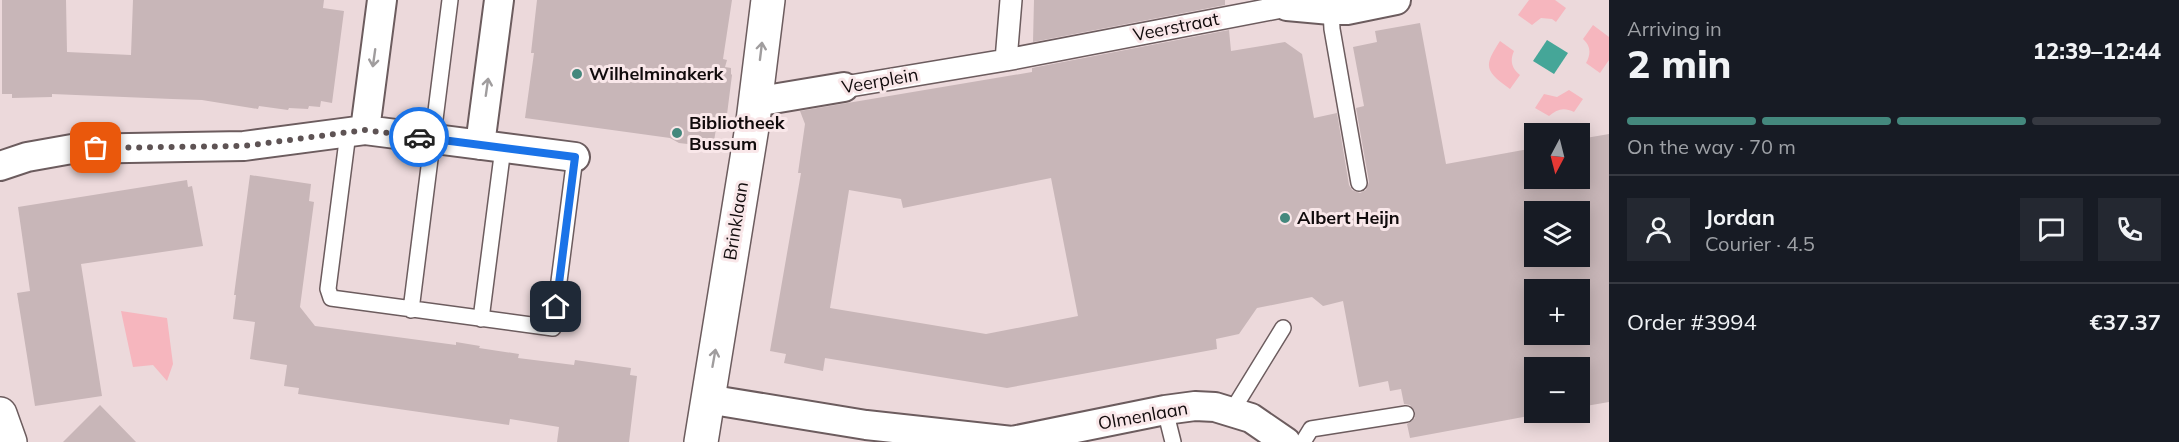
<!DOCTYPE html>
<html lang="en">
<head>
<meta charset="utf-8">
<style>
  body { margin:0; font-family:Mulish,sans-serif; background:#242831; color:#f1f3f6; height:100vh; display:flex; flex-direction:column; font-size:22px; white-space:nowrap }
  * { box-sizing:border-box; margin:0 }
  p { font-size:20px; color:#9ea1a6 }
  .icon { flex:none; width:33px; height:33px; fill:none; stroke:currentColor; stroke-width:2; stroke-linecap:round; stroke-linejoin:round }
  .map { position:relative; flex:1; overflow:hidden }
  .drawer { display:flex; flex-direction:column; background:#171b24; width:570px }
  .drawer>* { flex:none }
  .needle { width:39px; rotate:187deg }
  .tools { position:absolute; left:1524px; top:123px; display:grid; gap:12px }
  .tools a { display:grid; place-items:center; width:66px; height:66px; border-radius:0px; background:#171b24; box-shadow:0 3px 15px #0003; font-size:30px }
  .pin { position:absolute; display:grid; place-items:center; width:51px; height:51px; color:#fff; margin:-26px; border-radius:12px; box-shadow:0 3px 9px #0006 }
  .courier { position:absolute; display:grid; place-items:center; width:60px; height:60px; margin:-30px; border:4px solid #1a73e8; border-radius:50%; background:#fff; color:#222; box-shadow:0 2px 8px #0007 }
  .headline em { font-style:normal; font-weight:800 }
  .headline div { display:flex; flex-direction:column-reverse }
  .headline { display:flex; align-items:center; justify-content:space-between; height:102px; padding:0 18px }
  h1 { font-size:39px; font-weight:800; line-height:45px }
  .bar { display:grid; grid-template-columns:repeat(4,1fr); gap:9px 6px; align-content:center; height:72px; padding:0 18px }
  .bar i { height:8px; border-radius:4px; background:#363941 }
  .bar .selected { background:#44887d }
  .bar p { grid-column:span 4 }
  .line { display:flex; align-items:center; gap:15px; padding:0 18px; border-top:2px solid #363941 }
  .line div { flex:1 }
  .round { display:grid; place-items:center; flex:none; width:63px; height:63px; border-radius:0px; background:#242831 }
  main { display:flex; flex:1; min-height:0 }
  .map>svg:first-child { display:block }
  .green { fill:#f6b6be }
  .water { fill:#45a698 }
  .building { fill:#c8b6b8; fill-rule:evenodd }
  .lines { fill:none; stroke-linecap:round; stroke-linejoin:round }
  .service-casing { stroke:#6c5c5e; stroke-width:18 }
  .pedestrian-casing { stroke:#6c5c5e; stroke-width:24 }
  .minor-casing { stroke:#6c5c5e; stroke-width:32 }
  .tertiary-casing { stroke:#6c5c5e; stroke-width:36 }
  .service { stroke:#fff; stroke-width:15 }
  .pedestrian { stroke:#fff; stroke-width:21 }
  .minor { stroke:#fff; stroke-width:28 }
  .tertiary { stroke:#fff; stroke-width:33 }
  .oneway { stroke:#a09d9e }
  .done { stroke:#5e5354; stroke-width:6; stroke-dasharray:0 10.8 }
  .route { stroke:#1a73e8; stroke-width:8 }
  .poi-dot { fill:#44887d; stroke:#f9e7e9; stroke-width:2 }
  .labels { text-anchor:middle; stroke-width:6; stroke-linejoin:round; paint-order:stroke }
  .street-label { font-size:18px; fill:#110b0c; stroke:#f9e7e9 }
  .poi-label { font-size:18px; font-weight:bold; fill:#110b0c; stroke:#f9e7e9; text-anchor:start }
</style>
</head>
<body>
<main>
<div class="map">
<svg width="1609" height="442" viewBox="0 0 1609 442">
  <rect width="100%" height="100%" fill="#ecd9db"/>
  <path class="green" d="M1529,0H1555L1566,8L1556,22L1552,19L1541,18L1532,25L1518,15Z
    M1593,25L1609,37V60L1600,73L1586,63C1591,54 1591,46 1583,39Z
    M1500,41L1514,51C1510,60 1511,68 1520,75L1510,89C1485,71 1483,67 1500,41Z
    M1569,90L1583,99L1574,112C1564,107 1557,109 1549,116L1535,108L1544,94L1557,97Z
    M121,311L167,318L173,364L167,381L153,365L133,367Z"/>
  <path class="water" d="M1547,40L1568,53L1554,74L1533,61Z"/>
  <path class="building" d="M2,0H66L67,52L131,55L133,0H324L323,8L344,11L332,103L321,101L320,107L309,106L308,109L289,108L288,110L259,106L258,109L202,100L172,99L52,94V97L12,98V94H2Z
    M537,0H732L723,59L727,60L725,67L731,68V74L732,75L725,130L716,129L713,147L679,143L670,138L525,118L534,53H531Z
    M1034,0H1225V5L1033,42Z
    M1420,23L1446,164L1534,148V178H1580V139L1609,134V402L1580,407V368H1534V412H1551L1410,438L1407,424L1415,418V412L1410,405L1404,404L1401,389L1390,391L1388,381L1359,387L1343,301L1323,306L1312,297L1257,308L1239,334L1216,339L1217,349L1007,388L825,358L823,371L784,363L786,354L770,351L801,173H798L805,124L800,111L1032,72V68L1229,30L1231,51L1285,42L1302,54L1314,118L1337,113L1349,185L1352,190L1360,193L1366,190L1369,182L1356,108L1364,106L1353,47L1377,42L1375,31ZM1051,178L1078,316L986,334L830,308L849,190L901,199L903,208ZM1534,212H1580V256H1534ZM1534,290H1580V334H1534Z
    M250,175L311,184L309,201L314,202L300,307L315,326L456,345V342L480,346L479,348L519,354L518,358L574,365L575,360L631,368L630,375L637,376L629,442H557L559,427L510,419L509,425L364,404L298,394L299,388L284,386L287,365L250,359L255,322L233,319L236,295H234Z
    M187,180L188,187L192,186L203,246L81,264L102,396L35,406L17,293L30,291L18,207Z
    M100,405L136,442H63Z"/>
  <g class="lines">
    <g class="service-casing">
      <path id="service" d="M1331,10L1332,29L1359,183
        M348,133L328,289L331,298L553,328L575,157
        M411,310L450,0
        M481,319L503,148
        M1165,410L1173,442
        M1232,411L1283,328
        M1303,442L1311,429L1406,414"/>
    </g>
    <g class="pedestrian-casing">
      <path id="pedestrian" d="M1006,60L1011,0
        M844,87L1006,60L1287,6"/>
    </g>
    <g class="minor-casing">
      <path id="minor" d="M1287,6L1331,10H1347L1396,0
        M755,102L844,87
        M365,130L382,0
        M480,145L499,0
        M0,166L27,157L72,149L244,146L365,130L575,157
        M707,399L866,425L1012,441L1165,410L1195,406L1215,407L1251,418L1286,442"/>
    </g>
    <g class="tertiary-casing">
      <path id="tertiary" d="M0,414L10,442
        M701,442L753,121L768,0"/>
    </g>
    <use href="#service" class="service"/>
    <use href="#pedestrian" class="pedestrian"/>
    <use href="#minor" class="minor"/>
    <use href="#tertiary" class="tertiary"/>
  </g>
  <defs><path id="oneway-shaft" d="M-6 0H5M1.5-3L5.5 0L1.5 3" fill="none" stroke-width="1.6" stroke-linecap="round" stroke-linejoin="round" transform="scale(1.5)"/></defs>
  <g class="oneway">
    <use href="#oneway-shaft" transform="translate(761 51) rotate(-83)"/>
    <use href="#oneway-shaft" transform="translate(374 58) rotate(98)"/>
    <use href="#oneway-shaft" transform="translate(487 87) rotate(-82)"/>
    <use href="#oneway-shaft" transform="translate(714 358) rotate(-80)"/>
  </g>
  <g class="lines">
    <path class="done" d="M96,148L244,146L365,130L419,137"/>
    <path class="route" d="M419,137L575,157L556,307"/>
  </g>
  <g class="poi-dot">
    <circle cx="577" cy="74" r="6"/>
    <circle cx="677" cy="133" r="6"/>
    <circle cx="1285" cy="218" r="6"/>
  </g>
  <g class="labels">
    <g class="street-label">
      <text transform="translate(1176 27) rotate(-11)" y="6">Veerstraat</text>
      <text transform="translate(880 81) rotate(-10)" y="6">Veerplein</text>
      <text transform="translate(736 221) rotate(-81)" y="6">Brinklaan</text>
      <text transform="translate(1143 416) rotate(-10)" y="6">Olmenlaan</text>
    </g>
    <g class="poi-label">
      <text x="589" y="80">Wilhelminakerk</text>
      <text x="689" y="129">Bibliotheek<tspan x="689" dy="21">Bussum</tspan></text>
      <text x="1297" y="224">Albert Heijn</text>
    </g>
  </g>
</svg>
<div class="tools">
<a><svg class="needle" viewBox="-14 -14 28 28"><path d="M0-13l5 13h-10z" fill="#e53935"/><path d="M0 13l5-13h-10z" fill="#9ea1a6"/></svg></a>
<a><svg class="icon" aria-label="layers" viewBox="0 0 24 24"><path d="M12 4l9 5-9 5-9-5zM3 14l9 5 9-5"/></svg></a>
<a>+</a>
<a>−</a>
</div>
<div class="pin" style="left:96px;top:148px;background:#ea580c"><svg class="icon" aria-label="bag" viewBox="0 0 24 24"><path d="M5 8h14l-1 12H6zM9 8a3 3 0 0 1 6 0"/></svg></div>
<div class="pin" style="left:556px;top:307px;background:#1f2937"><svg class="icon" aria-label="home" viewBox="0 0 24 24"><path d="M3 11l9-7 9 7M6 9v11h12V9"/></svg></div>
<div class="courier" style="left:419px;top:137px"><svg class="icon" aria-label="car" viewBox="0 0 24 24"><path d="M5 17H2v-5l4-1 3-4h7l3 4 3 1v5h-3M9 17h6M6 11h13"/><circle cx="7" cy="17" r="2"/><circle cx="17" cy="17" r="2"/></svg></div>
</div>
<section class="drawer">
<div class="headline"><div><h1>2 min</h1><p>Arriving in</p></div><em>12:39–12:44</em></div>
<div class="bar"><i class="selected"></i><i class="selected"></i><i class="selected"></i><i></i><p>On the way · 70 m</p></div>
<div class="line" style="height:108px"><a class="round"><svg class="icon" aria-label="person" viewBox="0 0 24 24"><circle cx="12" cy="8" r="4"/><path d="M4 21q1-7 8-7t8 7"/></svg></a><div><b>Jordan</b><p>Courier · 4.5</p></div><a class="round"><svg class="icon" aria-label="chat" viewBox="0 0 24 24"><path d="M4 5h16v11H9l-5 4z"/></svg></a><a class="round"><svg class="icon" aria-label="phone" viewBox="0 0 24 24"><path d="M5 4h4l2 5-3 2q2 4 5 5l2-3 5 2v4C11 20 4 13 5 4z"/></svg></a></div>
<div class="line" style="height:78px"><div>Order #3994</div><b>€37.37</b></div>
</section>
</main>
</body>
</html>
